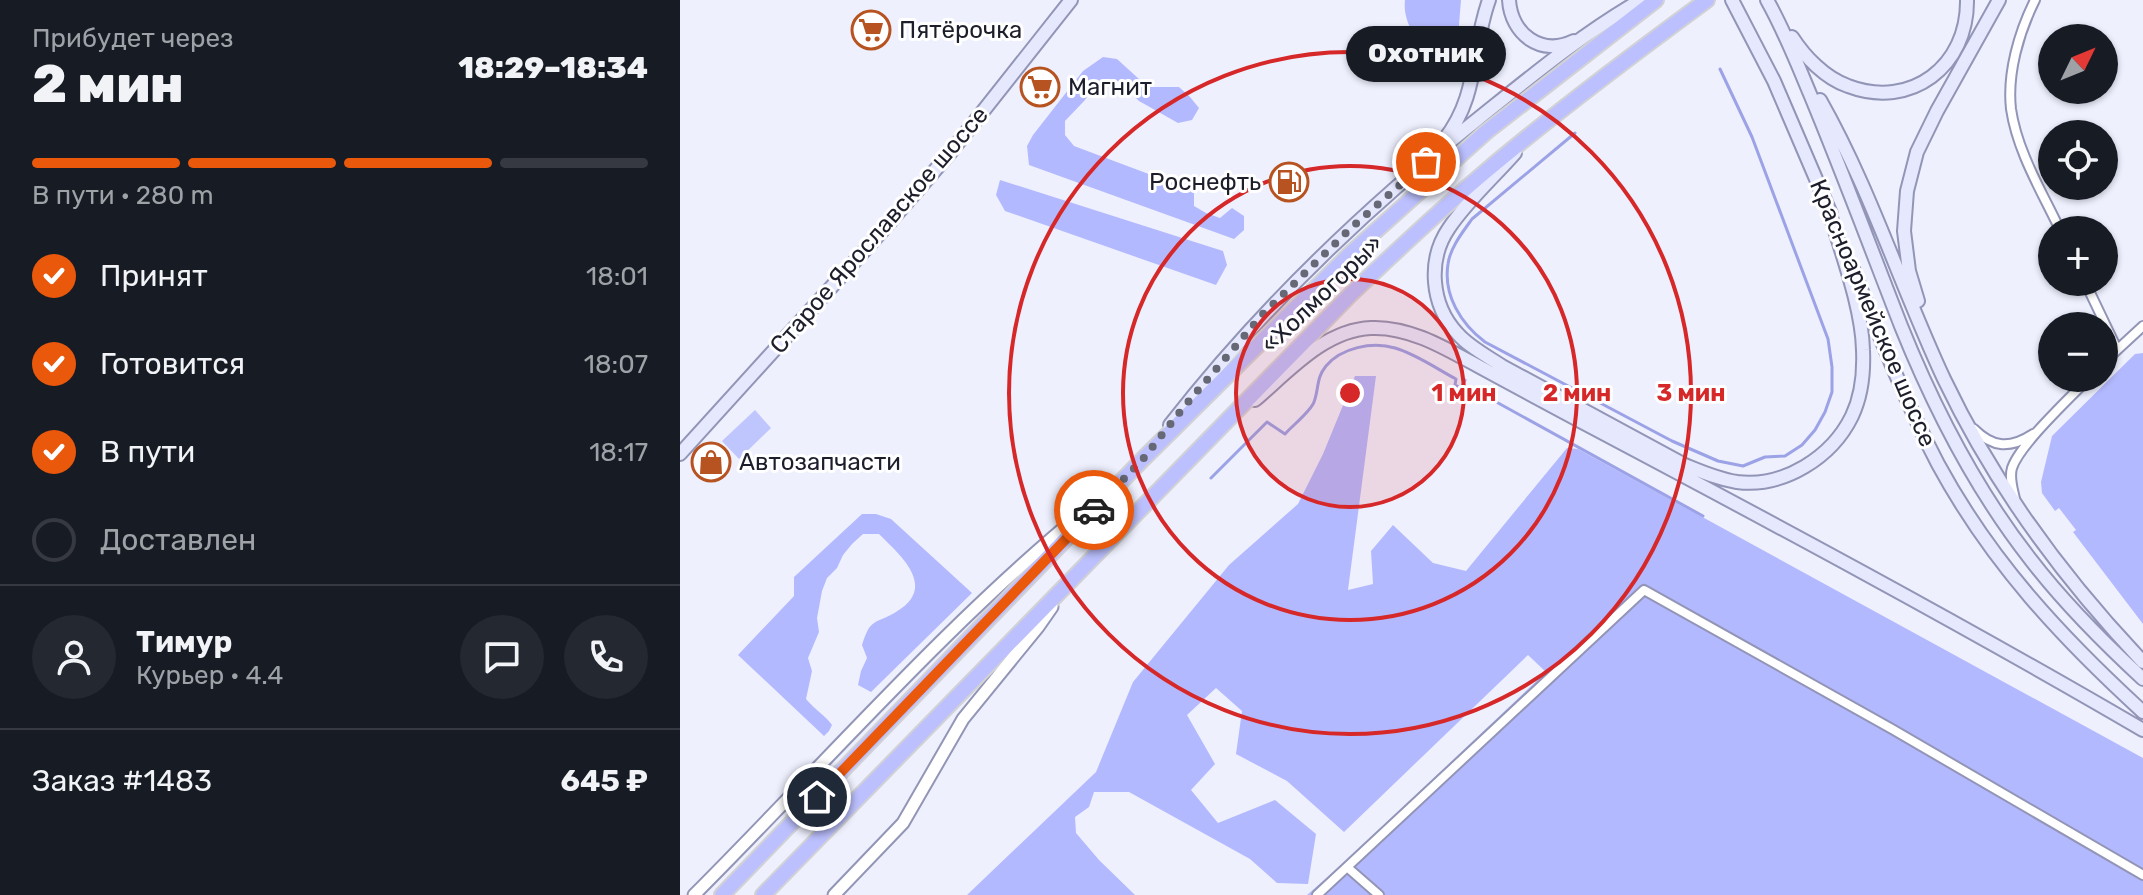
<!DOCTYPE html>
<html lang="ru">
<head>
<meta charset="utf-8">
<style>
  body { margin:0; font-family:Rubik,sans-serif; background:#242831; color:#f1f3f6; height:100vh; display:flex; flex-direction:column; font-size:30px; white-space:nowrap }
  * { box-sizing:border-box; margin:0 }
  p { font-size:26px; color:#9ea1a6 }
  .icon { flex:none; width:44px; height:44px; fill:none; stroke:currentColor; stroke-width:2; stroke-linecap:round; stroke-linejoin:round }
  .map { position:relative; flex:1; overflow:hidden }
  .panel { display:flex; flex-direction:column; background:#171b24; width:680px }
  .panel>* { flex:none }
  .needle { width:52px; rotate:47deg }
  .tools { position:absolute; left:1358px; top:24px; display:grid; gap:16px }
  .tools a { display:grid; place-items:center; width:80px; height:80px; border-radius:50%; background:#171b24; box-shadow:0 2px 6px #0004; font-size:40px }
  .pin { position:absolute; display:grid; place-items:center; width:68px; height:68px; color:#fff; margin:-34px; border:4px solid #fff; border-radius:50%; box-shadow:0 2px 8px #0007 }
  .courier { position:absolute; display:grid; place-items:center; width:80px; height:80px; margin:-40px; border:6px solid #ea580c; border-radius:50%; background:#fff; color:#222; box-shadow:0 2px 10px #0007 }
  .bubble { position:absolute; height:56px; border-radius:28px; background:#171b24; box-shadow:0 2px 6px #0004; font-size:26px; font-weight:800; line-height:56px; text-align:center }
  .head em { font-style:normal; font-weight:800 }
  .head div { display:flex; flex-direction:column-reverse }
  .head { display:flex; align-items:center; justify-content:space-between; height:136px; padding:0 32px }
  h1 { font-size:52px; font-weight:800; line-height:60px }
  .bar { display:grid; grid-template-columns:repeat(4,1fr); gap:12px 8px; align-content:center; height:96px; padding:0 32px }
  .bar i { height:10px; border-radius:6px; background:#363941 }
  .bar .current { background:#ea580c }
  .bar p { grid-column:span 4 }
  .line { display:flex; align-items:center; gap:20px; padding:0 32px; border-top:2px solid #363941 }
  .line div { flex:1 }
  .round { display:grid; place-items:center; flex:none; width:84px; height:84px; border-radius:42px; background:#242831 }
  ol { padding:0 32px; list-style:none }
  li { display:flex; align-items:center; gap:24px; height:88px }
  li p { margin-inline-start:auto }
  li .icon { padding:8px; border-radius:50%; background:#ea580c; color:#fff; stroke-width:4 }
  li:last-child { color:#9ea1a6 }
  li i { width:44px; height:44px; border:4px solid #363941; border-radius:50% }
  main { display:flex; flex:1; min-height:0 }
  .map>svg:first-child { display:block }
  .green { fill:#bfc5fd }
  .forest { fill:#b3b9fe }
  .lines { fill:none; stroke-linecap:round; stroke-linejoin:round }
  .stream { stroke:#9ca2e6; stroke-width:3 }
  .minor-casing { stroke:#9295b6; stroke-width:12 }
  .tertiary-casing { stroke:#9295b6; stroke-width:15 }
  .secondary-casing { stroke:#9295b6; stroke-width:16 }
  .trunk-casing { stroke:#d2d2d5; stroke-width:18 }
  .minor { stroke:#fff; stroke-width:8 }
  .tertiary { stroke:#fff; stroke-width:11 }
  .secondary { stroke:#e6e8fe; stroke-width:12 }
  .trunk { stroke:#bcc0fe; stroke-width:14 }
  .done { stroke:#666875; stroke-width:8; stroke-dasharray:0 14.4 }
  .route { stroke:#ea580c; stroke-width:10 }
  .ring { fill:none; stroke:#d62828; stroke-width:4 }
  .labels { text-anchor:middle; stroke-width:6; stroke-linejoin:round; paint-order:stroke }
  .poi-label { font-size:24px; fill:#1d1e2b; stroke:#fff; text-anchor:start }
  .street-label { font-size:24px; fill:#1d1e2b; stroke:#fff }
  .centre { fill:#d62828; stroke:#fff; stroke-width:4 }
  .ring-label { font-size:24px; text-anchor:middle; font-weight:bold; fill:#d62828; stroke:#fff; stroke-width:6; stroke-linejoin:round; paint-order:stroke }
</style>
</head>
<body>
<main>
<section class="panel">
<div class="head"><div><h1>2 мин</h1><p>Прибудет через</p></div><em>18:29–18:34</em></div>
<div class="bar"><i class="current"></i><i class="current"></i><i class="current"></i><i></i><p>В пути · 280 m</p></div>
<ol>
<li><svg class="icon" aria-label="check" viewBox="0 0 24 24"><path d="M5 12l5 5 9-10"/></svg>Принят<p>18:01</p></li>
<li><svg class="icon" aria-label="check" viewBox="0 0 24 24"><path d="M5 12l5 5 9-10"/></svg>Готовится<p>18:07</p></li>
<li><svg class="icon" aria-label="check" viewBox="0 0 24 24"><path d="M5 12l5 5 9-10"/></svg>В пути<p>18:17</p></li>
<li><i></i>Доставлен</li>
</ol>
<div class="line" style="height:144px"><a class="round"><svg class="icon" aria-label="person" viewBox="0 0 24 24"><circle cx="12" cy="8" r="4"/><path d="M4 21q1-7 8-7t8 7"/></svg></a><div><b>Тимур</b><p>Курьер · 4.4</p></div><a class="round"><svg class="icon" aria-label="chat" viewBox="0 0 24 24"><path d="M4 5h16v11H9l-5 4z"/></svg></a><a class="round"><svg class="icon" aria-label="phone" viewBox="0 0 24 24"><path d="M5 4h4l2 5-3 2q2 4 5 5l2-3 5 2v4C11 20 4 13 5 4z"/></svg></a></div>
<div class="line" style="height:104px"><div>Заказ #1483</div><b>645 ₽</b></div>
</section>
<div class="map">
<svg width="1463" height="895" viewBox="0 0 1463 895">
  <rect width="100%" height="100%" fill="#eef0fe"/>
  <path class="green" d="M75,410L91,428L59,459L42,441Z"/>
  <path class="forest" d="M725,0H781L777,50L768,69L754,65C741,45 722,25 725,0Z
    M423,57L437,59L459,79L471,87H499L510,97L519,108L512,120L498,123L459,101L438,81L424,80L413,88L405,100L385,121V135L394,146L514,191V206L526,213L540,218L552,208L564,216V230L554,239L349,165L347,146L353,135L403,71Z
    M320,180L543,251L547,265L536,285L325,211L316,195Z
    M1463,353V624L1393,532L1396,530L1379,508L1375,511L1362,493L1361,482L1372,436L1455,354Z
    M675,376H696L668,590L693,584L691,551L713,525L753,563L786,571L887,448L898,449L1463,758V895H627L667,860L866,672L848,655L664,832L607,781L556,754L562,711L536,688L507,715L535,764L511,790L538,823L595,800L636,834L628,884L597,883L570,859L449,792H414L409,807L395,817L396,833L419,860L455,895H287L416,772L453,682L549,565L618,504L643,454Z
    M182,514H196L211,519L292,593L191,692L178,685L181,671L187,658L182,645C191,617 194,625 216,612C258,587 221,556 199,534H183L172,544L163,555L157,568L147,578L142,591L137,618L139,632L128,658L132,671L126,699C134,709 146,716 152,725L149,731L144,736L58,655L114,596V577Z"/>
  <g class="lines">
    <path class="stream" d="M895,133L792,219C782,233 770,248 768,264C763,295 781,324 805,342L992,441L1038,461L1063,466L1085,457L1105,456L1122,445L1135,430L1145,412L1152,392V367L1148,339L1072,137L1040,69
      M781,388L785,380
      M782,389L787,392L791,388L1023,516
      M531,478L587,422L605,434C612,426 631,411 634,402C639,389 636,378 646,366C661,348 692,341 715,348C736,354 757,369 776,379L775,385L781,388"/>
    <g class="minor-casing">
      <path id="minor" d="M1355,0C1339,32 1327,73 1331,109C1337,151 1362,192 1380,230
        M1405,282L1437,349
        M1424,362L1463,326
        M1294,429C1313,448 1330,449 1353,434
        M1335,499C1333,489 1329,478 1332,468C1340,444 1390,398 1409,378
        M667,867L699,895
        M637,895L964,590L1212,729L1463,875"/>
    </g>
    <g class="tertiary-casing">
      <path id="tertiary" d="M14,895C144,765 266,624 409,507
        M154,895L223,823L283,719L358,627L372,607"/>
    </g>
    <g class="secondary-casing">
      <path id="secondary" d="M829,0C831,34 861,57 894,41
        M1052,0L1094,81L1151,214
        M1087,0C1104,30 1117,63 1130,94C1162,171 1191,249 1221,326C1254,408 1296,490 1351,560C1384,603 1423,642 1463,679
        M1112,37C1125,57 1145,78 1168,86C1231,110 1288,66 1287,0
        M1140,100C1190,188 1221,287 1264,379C1314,484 1383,578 1463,662
        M764,140C799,96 791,50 809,0
        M835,153C813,178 787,201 769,228C747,260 751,305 777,333C789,347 807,356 822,366L1005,465C1022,472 1038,479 1057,482C1104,488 1152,457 1172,416C1182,395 1184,372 1183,350C1182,306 1160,250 1148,207
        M1173,269C1199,335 1225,401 1258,464C1311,562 1382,638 1463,712
        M1238,301L1229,271L1224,231L1227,191L1237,152L1257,111L1319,0
        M575,400C608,372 644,330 691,328C733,326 773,353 809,372C839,388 869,404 900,421C1089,521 1278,622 1463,730
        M490,425C581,308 688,206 804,114C854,74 905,32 961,0
        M0,454L204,229L270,153L391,0"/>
    </g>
    <g class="trunk-casing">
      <path id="trunk" d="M42,895L463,459L670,254L806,132L976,0
        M83,895L670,295C714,253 759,211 805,172C877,111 952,55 1027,0"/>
    </g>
    <use href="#minor" class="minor"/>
    <use href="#tertiary" class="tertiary"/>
    <use href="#secondary" class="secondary"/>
    <use href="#trunk" class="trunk"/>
  </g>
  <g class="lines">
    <path class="done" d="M414,510L463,459L503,408L583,314L671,228L746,162"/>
    <path class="route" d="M137,797L414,510"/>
  </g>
  <circle cx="670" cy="393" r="114" fill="#d62828" fill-opacity=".12"/>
  <g class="ring">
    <circle cx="670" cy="393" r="114"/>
    <circle cx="670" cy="393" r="227"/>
    <circle cx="670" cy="393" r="341"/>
  </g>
  <defs>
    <g id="supermarket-ring" transform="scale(2)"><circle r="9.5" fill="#fff" stroke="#b75320" stroke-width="1.5"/><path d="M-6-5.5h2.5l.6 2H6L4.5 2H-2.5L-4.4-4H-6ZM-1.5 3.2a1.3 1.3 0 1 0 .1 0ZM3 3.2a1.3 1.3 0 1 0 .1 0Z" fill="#b75320"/></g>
    <g id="fuel-ring" transform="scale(2)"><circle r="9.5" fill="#fff" stroke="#b75320" stroke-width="1.5"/><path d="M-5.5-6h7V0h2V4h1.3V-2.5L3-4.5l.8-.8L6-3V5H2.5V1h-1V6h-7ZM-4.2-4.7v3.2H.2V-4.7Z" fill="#b75320"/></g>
    <g id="shop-ring" transform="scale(2)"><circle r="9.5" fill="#fff" stroke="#b75320" stroke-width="1.5"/><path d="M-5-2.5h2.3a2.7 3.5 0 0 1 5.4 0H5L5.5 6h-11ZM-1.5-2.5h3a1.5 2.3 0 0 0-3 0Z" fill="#b75320"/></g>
  </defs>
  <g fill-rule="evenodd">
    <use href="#supermarket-ring" x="191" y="30"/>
    <use href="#supermarket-ring" x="360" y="87"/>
    <use href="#fuel-ring" x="609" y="182"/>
    <use href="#shop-ring" x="31" y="462"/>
  </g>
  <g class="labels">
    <g class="poi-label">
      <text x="219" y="38">Пятёрочка</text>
      <text x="388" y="95">Магнит</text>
      <text x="581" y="190" text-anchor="end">Роснефть</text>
      <text x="59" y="470">Автозапчасти</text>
    </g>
    <g class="street-label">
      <text transform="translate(199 230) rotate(-49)" y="8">Старое Ярославское шоссе</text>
      <text transform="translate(642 294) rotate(-44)" y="8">«Холмогоры»</text>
      <text transform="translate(1193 313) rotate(67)" y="8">Красноармейское шоссе</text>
    </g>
  </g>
  <circle cx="670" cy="393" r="12" class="centre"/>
  <g class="ring-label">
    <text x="784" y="401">1 мин</text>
    <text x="897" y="401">2 мин</text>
    <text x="1011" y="401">3 мин</text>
  </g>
</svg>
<div class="tools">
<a><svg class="needle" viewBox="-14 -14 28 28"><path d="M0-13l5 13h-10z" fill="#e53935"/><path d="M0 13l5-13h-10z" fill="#9ea1a6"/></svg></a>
<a><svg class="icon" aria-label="locate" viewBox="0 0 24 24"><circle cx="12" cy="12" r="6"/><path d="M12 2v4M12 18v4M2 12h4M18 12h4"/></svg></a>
<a>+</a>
<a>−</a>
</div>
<div class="pin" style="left:746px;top:162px;background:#ea580c"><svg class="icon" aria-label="bag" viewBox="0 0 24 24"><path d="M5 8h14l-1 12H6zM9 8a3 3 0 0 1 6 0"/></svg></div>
<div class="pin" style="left:137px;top:797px;background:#1f2937"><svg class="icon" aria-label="home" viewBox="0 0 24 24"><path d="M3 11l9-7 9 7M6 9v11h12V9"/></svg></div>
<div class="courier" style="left:414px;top:510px"><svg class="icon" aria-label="car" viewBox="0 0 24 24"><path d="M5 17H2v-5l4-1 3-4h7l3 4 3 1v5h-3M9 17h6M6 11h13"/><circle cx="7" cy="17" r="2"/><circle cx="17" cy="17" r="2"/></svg></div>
<div class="bubble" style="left:666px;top:26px;width:160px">Охотник</div>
</div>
</main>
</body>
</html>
